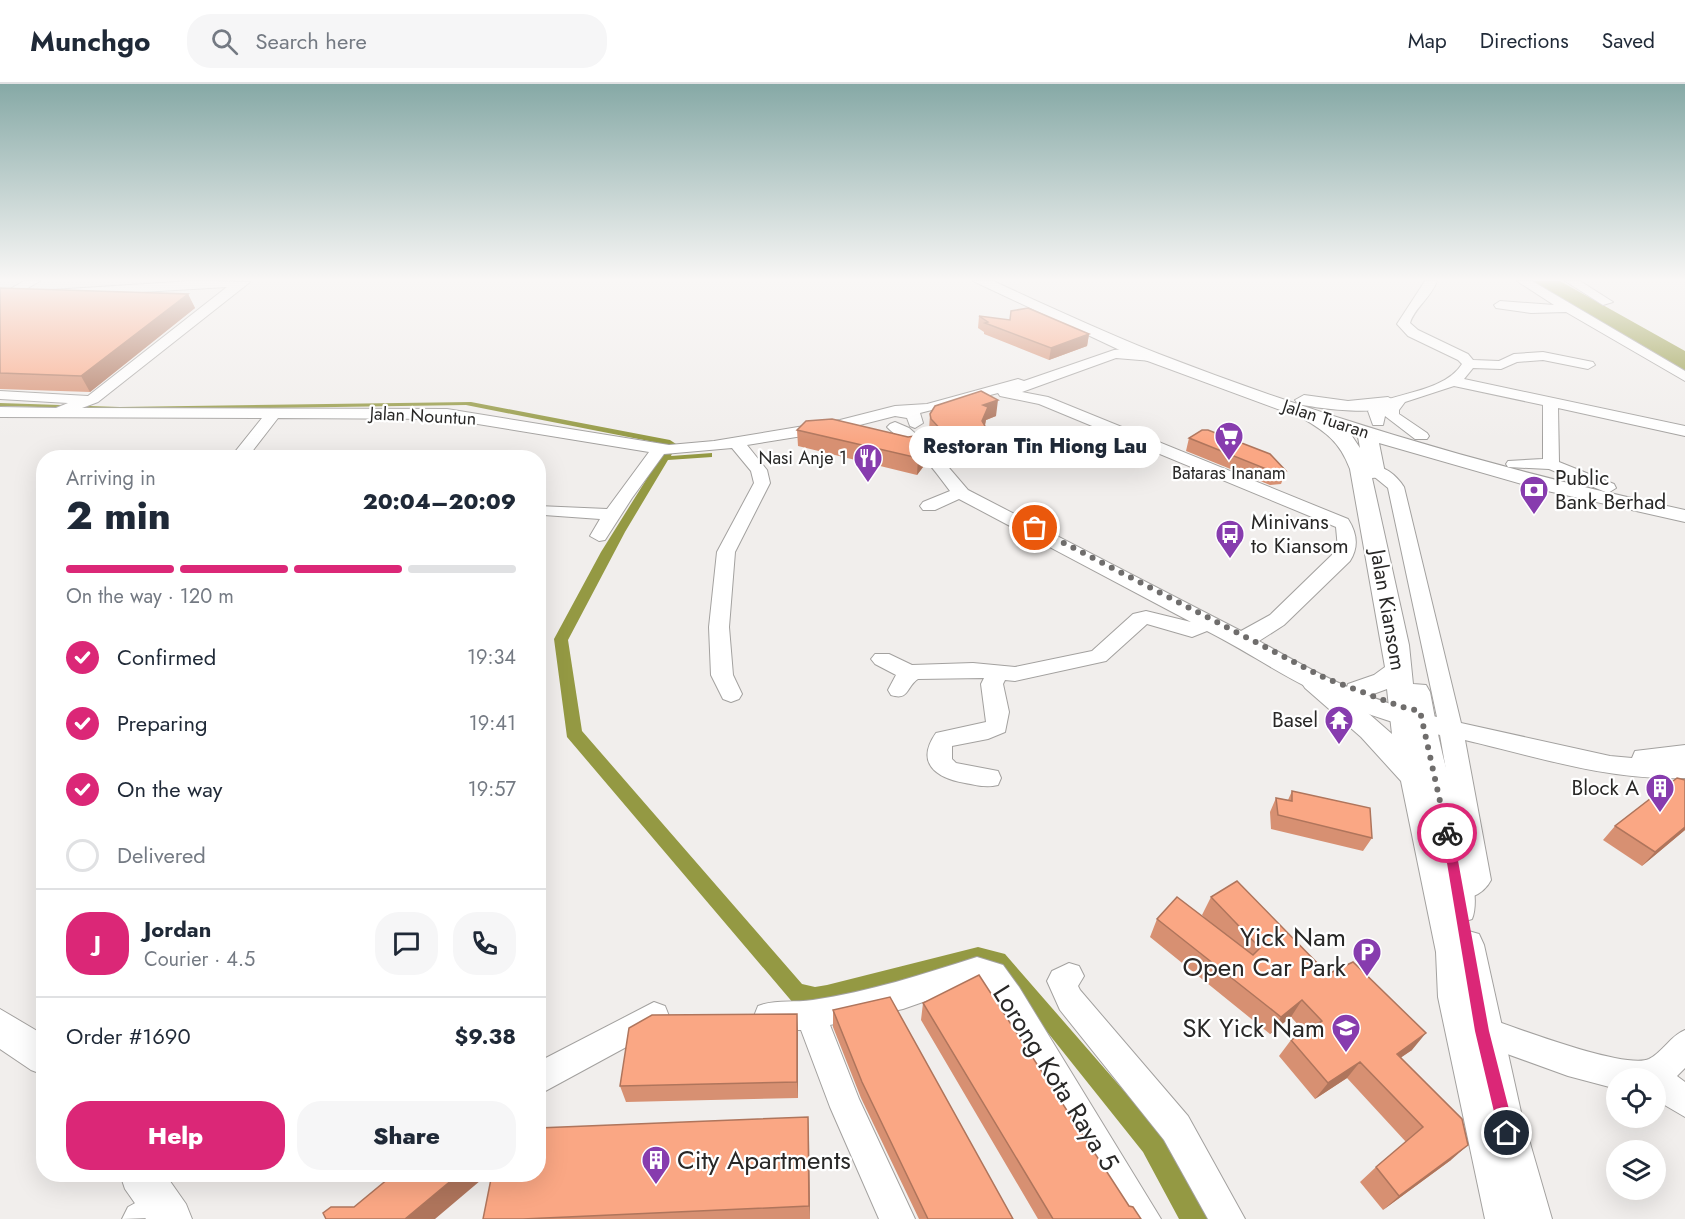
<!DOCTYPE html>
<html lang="en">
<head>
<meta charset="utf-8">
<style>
  body { margin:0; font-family:Jost,sans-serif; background:#f6f6f7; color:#1f2937; height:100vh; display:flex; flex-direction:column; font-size:22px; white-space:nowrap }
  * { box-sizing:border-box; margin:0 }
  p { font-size:20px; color:#747a83 }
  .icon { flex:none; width:33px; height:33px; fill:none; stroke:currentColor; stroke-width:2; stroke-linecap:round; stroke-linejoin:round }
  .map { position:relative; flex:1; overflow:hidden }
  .details { position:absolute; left:36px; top:366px; width:510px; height:732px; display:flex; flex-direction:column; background:#fff; border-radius:24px; box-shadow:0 6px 24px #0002 }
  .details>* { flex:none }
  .tools { position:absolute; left:1606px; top:984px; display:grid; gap:12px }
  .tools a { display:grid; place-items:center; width:60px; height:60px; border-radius:50%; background:#fff; box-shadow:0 6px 24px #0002; font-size:30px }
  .pin { position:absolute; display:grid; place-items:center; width:51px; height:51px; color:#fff; margin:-26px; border:3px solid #fff; border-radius:50%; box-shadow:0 2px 6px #0007 }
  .courier { position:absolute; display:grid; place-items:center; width:60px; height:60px; margin:-30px; border:4px solid #db2777; border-radius:50%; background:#fff; color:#222; box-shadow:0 2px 8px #0007 }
  .bubble { position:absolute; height:42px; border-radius:21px; background:#fff; box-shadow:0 6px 24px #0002; font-size:20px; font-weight:800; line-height:42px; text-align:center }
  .headline em { font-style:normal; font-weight:800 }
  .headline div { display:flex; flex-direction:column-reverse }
  .headline { display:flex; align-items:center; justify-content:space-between; height:102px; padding:0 30px }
  h1 { font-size:39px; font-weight:800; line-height:45px }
  .bar { display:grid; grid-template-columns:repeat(4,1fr); gap:9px 6px; align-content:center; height:72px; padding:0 30px }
  .bar i { height:8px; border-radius:4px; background:#e0e1e3 }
  .bar .on { background:#db2777 }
  .bar p { grid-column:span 4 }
  .line { display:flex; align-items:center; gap:15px; padding:0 30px; border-top:2px solid #e0e1e3 }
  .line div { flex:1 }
  .round { display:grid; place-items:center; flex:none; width:63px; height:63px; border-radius:24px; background:#f6f6f7 }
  ol { padding:0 30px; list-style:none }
  li { display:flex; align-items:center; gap:18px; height:66px }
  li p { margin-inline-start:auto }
  li .icon { padding:6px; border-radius:50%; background:#db2777; color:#fff; stroke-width:4 }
  li:last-child { color:#747a83 }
  li i { width:33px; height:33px; border:3px solid #e0e1e3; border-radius:50% }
  .button { display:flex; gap:12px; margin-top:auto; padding:12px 30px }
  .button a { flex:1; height:69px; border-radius:24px; background:#db2777; color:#fff; font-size:24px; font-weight:800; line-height:69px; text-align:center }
  .button a+a { background:#f6f6f7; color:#1f2937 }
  header { display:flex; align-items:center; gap:36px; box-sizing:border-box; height:84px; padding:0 30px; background:#fff; border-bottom:2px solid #e0e1e3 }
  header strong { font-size:28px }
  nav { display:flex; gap:33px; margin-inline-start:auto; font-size:21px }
  .search { width:420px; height:54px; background:#f6f6f7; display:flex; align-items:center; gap:15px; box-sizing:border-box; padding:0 21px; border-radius:24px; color:#747a83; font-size:22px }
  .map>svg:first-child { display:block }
  .water { fill:#949943 }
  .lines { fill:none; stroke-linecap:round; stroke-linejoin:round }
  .minor-casing { stroke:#a3a19f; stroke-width:2 }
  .major-casing { stroke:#a3a19f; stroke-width:2 }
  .minor { fill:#fff; fill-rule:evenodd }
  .major { fill:#fff; fill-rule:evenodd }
  .wall { fill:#d79072 }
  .shaded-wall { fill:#af755c }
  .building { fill:#faa784; stroke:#af755c; stroke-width:1.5 }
  .route { fill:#db2777 }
  .done { stroke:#6f6d6c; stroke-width:6; stroke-dasharray:0 10.8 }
  .labels { text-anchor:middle; stroke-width:4.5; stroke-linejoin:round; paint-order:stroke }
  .far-street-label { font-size:18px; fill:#292827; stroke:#fff }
  .far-poi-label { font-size:18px; fill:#292827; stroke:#fff; text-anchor:end }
  .poi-label { font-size:21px; fill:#292827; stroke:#fff; text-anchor:start }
  .street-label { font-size:21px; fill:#292827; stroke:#fff }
  .near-poi-label { font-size:26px; fill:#292827; stroke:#fff; text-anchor:end }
  .near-street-label { font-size:26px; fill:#292827; stroke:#fff }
</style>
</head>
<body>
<header>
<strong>Munchgo</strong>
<div class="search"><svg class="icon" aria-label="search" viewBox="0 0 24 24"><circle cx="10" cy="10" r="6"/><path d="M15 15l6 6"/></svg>Search here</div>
<nav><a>Map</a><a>Directions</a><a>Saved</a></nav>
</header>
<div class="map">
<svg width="1685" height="1135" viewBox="0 0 1685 1135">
  <rect width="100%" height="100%" fill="#f1eeec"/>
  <path class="water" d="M1528,197H1560L1685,267V288Z
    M471,318L670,356L676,360L671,372L712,369V373L668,376L625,448L568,556L582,647L802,900L815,903L827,901L978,863L1005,870L1158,1046L1208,1135H1179L1143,1068L1001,890L822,924L794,920L567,653L554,555L601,468L661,372L664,360L466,321L151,326L0,322V319L120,323Z"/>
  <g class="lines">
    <g class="minor-casing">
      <path id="minor" d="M24,197H40L0,220V211Z
        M192,197L250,198L98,318L82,324L447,325L669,361L714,357L840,336L895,322L927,320L1018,295L1024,297L1114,266L1126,265L1157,270V276L1152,277L1116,274L1022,308L1048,313L1348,435C1357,449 1359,463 1350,477L1284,541L1259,557C1316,589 1372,619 1437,633L1388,404L1366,386L1368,383C1383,379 1397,392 1404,403L1461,639L1610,672L1632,674L1635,667L1685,661V694C1610,697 1537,673 1465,656L1491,796C1483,812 1463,819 1446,813L1443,805L1446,797L1464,791L1440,651C1394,640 1349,625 1307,603C1273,586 1241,564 1207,547L1192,553L1147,540L1106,577L1015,597L1005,596L1003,600L1009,628L1005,648L988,655L952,662V675L956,679L998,687L1001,694L998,701C986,704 976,701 965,699C936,694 915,679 936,649L986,638L981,600L984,594L918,595C906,603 909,617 891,611L888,606L896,591L875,580L871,575L875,570H889L912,581L973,579L1015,583L1092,567L1133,530L1146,527L1191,538L959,415L935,426H923L920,422L923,418L950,407C940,394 931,381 920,370C911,361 894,351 887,343L890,340L895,338L909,344L932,364L968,406L1241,547L1270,531L1338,465L1336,443L1039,320L1000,312L998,309L920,329L923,339L915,344L910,342L907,334L895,332L840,346L747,361L767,386L770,399L735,468L729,543L733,591L742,610L739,615L731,618L723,615L711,591L709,543L717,468L754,399L751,387L732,364L664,370L632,414L605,456L599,457L590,452L600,435L544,431L538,430V422L607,425L649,368L447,335L278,334L247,374H230L262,334L0,333V323L56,324L68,319L0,315V307L88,312L227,203L56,213L50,209L52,206Z
        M1425,197H1437C1431,214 1415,223 1410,239L1418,246L1468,270L1473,276L1499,277L1514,270L1543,268L1593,278L1595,281L1588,285L1543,276L1517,278L1501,285L1473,284L1464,295L1685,342V352L1558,324L1559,378L1614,400L1616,404L1608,409L1549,385L1508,383L1506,380L1508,377L1543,375V321L1454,302L1405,318L1399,326V330L1427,349L1429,352L1427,355H1415L1385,332L1383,341H1373L1368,327L1374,320C1400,309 1446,306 1462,280L1458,276L1408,252L1397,240Z
        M1517,197H1532L1685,287V297L1566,228L1531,229L1496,224L1494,221L1500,217L1554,221Z
        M1565,197H1580L1613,218L1603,221Z
        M977,873L1003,881L1019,903L1161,1135H1123L983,901L977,899L903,925L830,941L859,1015L915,1135H879L830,1023L801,946H769L758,942L754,932L758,922C776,915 794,919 813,916C869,908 923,890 977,873Z
        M1069,879L1079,882L1084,892L1078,902L1080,906L1188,1032L1245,1135H1208L1164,1056L1060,926L1047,897L1052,887Z
        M654,918L665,922L669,932L665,942L538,1011V978Z
        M1482,932C1511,942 1625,986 1649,975C1663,968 1670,952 1685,946V984L1677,992L1685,998V1033L1656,1016V994H1617V1005L1568,992L1471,957L1467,947L1471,937Z
        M162,1104L174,1109L179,1121L174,1133L122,1135L128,1123Z"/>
    </g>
    <g class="major-casing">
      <path id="major" d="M973,197H993C1048,222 1103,248 1159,270C1331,337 1505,387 1685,426V438L1543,406L1379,359L1385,389L1382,393L1372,394L1409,561L1413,600L1426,601L1430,608C1434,628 1437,648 1442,668C1450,703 1485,806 1472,835L1463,838L1465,846L1479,850L1484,861L1521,1028L1552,1135H1485L1438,913L1436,868L1401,697L1361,653L1305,604L1301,598L1305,592C1322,586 1332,599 1345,609L1348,600L1374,591L1385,583L1350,385C1340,358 1326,348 1302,334L1126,269ZM1351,350L1358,353L1360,364L1352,352ZM1387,605L1392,650L1352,615L1357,616Z
        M1304,311L1348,317L1388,313L1397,318C1385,334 1316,324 1298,320L1295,316Z
        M0,925L44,951V991L31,986L0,965Z
        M120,1090H165L186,1120L192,1135H146L125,1105Z"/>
    </g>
    <use href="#minor" class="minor"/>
    <use href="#major" class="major"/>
  </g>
  <path class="wall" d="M0,204L188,210L195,224L90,308L0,305Z
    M979,232L1089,250L1087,262L1049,276L984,250V248L978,244Z
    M930,330L996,332L986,336L985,342V361L944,367L930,351L929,346Z
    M797,346L925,366L923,383L917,391L798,362Z
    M1189,354L1286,387L1281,400L1270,401L1186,367Z
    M1292,707L1372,754L1363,767L1271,745L1270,728L1276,714L1288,716Z
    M1615,742L1685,746L1642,782L1603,756Z
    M1211,813L1328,890L1412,966L1401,973L1451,1076L1383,1126L1360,1098L1376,1083L1406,1058L1347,994L1315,1015L1279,972L1291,956L1304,947L1291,933L1270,950L1150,853L1157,835H1206L1202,831Z
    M923,919L1129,1122L1141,1135H1038L921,936Z
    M833,926L1013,1135H919L861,1014L833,943Z
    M798,947V1014L626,1018L620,1002Z
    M808,1033L810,1135H483Z"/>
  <path class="shaded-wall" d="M188,210L195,224L90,308L81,292Z
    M1089,250L1087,262L1049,276L1051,264Z
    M998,316L996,332L986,336L984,344H986L985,361L944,367L945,350L983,321Z
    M925,366L923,383L917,391L918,374Z
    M1685,743V746L1642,782L1655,768Z
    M1302,916L1291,933L1270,950L1281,933Z
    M797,930L798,947V1014L797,998Z
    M1426,949L1412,966L1383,986L1397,970Z
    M1360,978L1347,994L1315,1015L1328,999Z
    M808,1033L809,1049L810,1135L809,1122Z
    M1468,1061L1451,1076L1383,1126L1399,1112Z
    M459,1090H486L487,1091L435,1135H405Z"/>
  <path class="building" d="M0,204L188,210L81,292L0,289Z
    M1028,224L1089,250L1051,264L985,239L988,238L979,232L1010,236L1011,227Z
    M981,307L998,316L983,321L988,323L982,337L986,344L945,350L931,335L930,330L935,322Z
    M832,335L908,353L914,352L925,366L918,374L797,346L806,337Z
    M1202,346H1208L1270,370L1286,387L1274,388L1189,354Z
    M1677,694L1685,696V743L1655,768L1615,742Z
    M1292,707L1370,724L1372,754L1278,731L1276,714L1292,717Z
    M1237,797L1328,890L1353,878L1426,949L1397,970L1462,1035L1468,1061L1399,1112L1376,1083L1423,1043L1360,978L1328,999L1291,956L1322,937L1302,916L1281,933L1157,835L1177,813L1253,871L1260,864L1211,813Z
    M979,891L1129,1122L1133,1123L1141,1135H1053L923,919Z
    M890,913L1013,1135H928L862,998L833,926Z
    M797,930V998L620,1002L629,944L652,931Z
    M808,1033L809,1122L523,1135H483L492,1090H538V1044Z
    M394,1090H459L405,1135H326L323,1129L331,1123H354Z"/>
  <linearGradient id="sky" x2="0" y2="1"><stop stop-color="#86a9a6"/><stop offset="0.55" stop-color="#f9f7f6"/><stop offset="1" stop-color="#f9f7f6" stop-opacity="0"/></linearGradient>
  <rect width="1685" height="356" fill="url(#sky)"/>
  <path class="route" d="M1447,744L1453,749L1489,947L1515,1049L1512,1055L1507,1057L1501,1055L1499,1049L1475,947L1442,749Z"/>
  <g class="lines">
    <path class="done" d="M1035,444L1325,594L1402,623L1420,627L1447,749"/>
  </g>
  <defs>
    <g id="supermarket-pin" transform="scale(1.5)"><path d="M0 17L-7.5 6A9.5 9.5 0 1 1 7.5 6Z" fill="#873cae" stroke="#fff"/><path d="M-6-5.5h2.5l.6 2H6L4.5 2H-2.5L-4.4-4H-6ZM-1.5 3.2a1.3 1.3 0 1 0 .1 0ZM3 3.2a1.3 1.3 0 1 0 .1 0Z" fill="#fff"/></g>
    <g id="restaurant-pin" transform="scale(1.5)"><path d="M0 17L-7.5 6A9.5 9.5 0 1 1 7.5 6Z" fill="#873cae" stroke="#fff"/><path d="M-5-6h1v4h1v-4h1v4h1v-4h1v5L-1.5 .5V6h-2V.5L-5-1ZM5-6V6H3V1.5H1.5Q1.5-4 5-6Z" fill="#fff"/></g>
    <g id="bank-pin" transform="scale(1.5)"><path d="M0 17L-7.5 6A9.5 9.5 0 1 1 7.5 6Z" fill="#873cae" stroke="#fff"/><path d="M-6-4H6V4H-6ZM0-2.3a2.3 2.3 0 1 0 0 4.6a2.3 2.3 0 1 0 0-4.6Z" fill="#fff"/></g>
    <g id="bus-pin" transform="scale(1.5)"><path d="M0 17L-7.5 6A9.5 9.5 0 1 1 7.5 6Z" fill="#873cae" stroke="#fff"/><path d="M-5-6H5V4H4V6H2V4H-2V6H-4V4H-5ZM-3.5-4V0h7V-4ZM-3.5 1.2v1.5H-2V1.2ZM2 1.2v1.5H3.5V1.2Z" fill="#fff"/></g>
    <g id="temple-pin" transform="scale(1.5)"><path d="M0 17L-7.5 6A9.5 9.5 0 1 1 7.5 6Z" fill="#873cae" stroke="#fff"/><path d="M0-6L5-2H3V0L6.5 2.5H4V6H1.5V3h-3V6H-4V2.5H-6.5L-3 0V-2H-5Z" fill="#fff"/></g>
    <g id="building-pin" transform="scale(1.5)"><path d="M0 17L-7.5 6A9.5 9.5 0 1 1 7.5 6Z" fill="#873cae" stroke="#fff"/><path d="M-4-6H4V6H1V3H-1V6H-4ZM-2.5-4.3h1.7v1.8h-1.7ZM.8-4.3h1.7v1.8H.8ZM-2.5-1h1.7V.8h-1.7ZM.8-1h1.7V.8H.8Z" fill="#fff"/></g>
    <g id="parking-pin" transform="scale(1.5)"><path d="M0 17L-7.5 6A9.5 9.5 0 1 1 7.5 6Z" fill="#873cae" stroke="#fff"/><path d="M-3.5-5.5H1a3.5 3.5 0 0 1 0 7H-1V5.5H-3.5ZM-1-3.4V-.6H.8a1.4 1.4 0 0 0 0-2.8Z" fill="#fff"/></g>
    <g id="school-pin" transform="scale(1.5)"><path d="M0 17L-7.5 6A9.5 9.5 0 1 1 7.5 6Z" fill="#873cae" stroke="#fff"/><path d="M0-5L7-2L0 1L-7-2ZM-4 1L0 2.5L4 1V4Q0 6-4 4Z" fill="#fff"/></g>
  </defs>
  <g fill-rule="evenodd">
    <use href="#supermarket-pin" x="1229" y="352"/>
    <use href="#restaurant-pin" x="868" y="374"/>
    <use href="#bank-pin" x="1534" y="406"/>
    <use href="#bus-pin" x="1230" y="450"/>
    <use href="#temple-pin" x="1339" y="636"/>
    <use href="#building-pin" x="1660" y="704"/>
    <use href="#parking-pin" x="1367" y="868"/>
    <use href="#school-pin" x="1346" y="944"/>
    <use href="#building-pin" x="656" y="1076"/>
  </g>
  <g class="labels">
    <g class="far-street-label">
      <text transform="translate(423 332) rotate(3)" y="6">Jalan Nountun</text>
      <text transform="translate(1326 335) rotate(18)" y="6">Jalan Tuaran</text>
    </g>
    <g class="far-poi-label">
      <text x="847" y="380">Nasi Anje 1</text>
      <text x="1229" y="395" text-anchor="middle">Bataras Inanam</text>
    </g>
    <g class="poi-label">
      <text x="1555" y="401">Public<tspan x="1555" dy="24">Bank Berhad</tspan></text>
      <text x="1251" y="445">Minivans<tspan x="1251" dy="24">to Kiansom</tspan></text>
      <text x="1318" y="643" text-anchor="end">Basel</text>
      <text x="1639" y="711" text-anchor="end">Block A</text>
    </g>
    <g class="street-label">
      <text transform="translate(1388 526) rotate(80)" y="7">Jalan Kiansom</text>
    </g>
    <g class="near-poi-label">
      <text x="1346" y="862">Yick Nam<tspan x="1346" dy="30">Open Car Park</tspan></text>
      <text x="1325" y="953">SK Yick Nam</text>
      <text x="677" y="1085" text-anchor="start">City Apartments</text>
    </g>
    <g class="near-street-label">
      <text transform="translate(1056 994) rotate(58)" y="9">Lorong Kota Raya 5</text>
    </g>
  </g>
</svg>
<div class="tools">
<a><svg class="icon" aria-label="locate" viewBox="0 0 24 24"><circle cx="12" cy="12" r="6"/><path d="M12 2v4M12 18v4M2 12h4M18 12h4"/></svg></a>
<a><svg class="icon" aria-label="layers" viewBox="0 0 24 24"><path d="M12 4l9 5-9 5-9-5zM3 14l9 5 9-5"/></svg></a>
</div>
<div class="pin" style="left:1035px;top:444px;background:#ea580c"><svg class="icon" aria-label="bag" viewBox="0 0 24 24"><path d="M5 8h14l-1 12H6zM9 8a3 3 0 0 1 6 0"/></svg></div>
<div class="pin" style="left:1507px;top:1049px;background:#1f2937"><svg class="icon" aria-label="home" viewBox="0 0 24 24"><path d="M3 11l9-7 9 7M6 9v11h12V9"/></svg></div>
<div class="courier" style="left:1447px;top:749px"><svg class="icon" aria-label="bike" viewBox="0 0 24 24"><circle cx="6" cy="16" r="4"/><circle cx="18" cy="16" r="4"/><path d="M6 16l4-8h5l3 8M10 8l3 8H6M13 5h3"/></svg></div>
<div class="bubble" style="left:909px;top:342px;width:252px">Restoran Tin Hiong Lau</div>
<section class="details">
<div class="headline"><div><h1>2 min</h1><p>Arriving in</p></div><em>20:04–20:09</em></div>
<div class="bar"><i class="on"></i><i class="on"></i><i class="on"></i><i></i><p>On the way · 120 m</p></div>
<ol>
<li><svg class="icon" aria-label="check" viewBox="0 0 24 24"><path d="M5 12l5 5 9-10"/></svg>Confirmed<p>19:34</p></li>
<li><svg class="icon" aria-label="check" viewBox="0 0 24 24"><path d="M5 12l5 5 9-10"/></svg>Preparing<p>19:41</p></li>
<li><svg class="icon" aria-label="check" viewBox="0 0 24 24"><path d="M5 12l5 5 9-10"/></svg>On the way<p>19:57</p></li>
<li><i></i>Delivered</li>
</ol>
<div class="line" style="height:108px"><b class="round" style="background:#db2777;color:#fff">J</b><div><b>Jordan</b><p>Courier · 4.5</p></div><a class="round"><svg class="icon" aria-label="chat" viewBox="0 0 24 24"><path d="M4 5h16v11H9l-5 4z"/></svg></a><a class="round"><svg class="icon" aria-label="phone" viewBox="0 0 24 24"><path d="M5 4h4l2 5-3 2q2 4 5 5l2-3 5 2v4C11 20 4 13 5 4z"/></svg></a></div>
<div class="line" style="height:78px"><div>Order #1690</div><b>$9.38</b></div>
<div class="button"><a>Help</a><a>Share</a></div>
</section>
</div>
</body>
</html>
